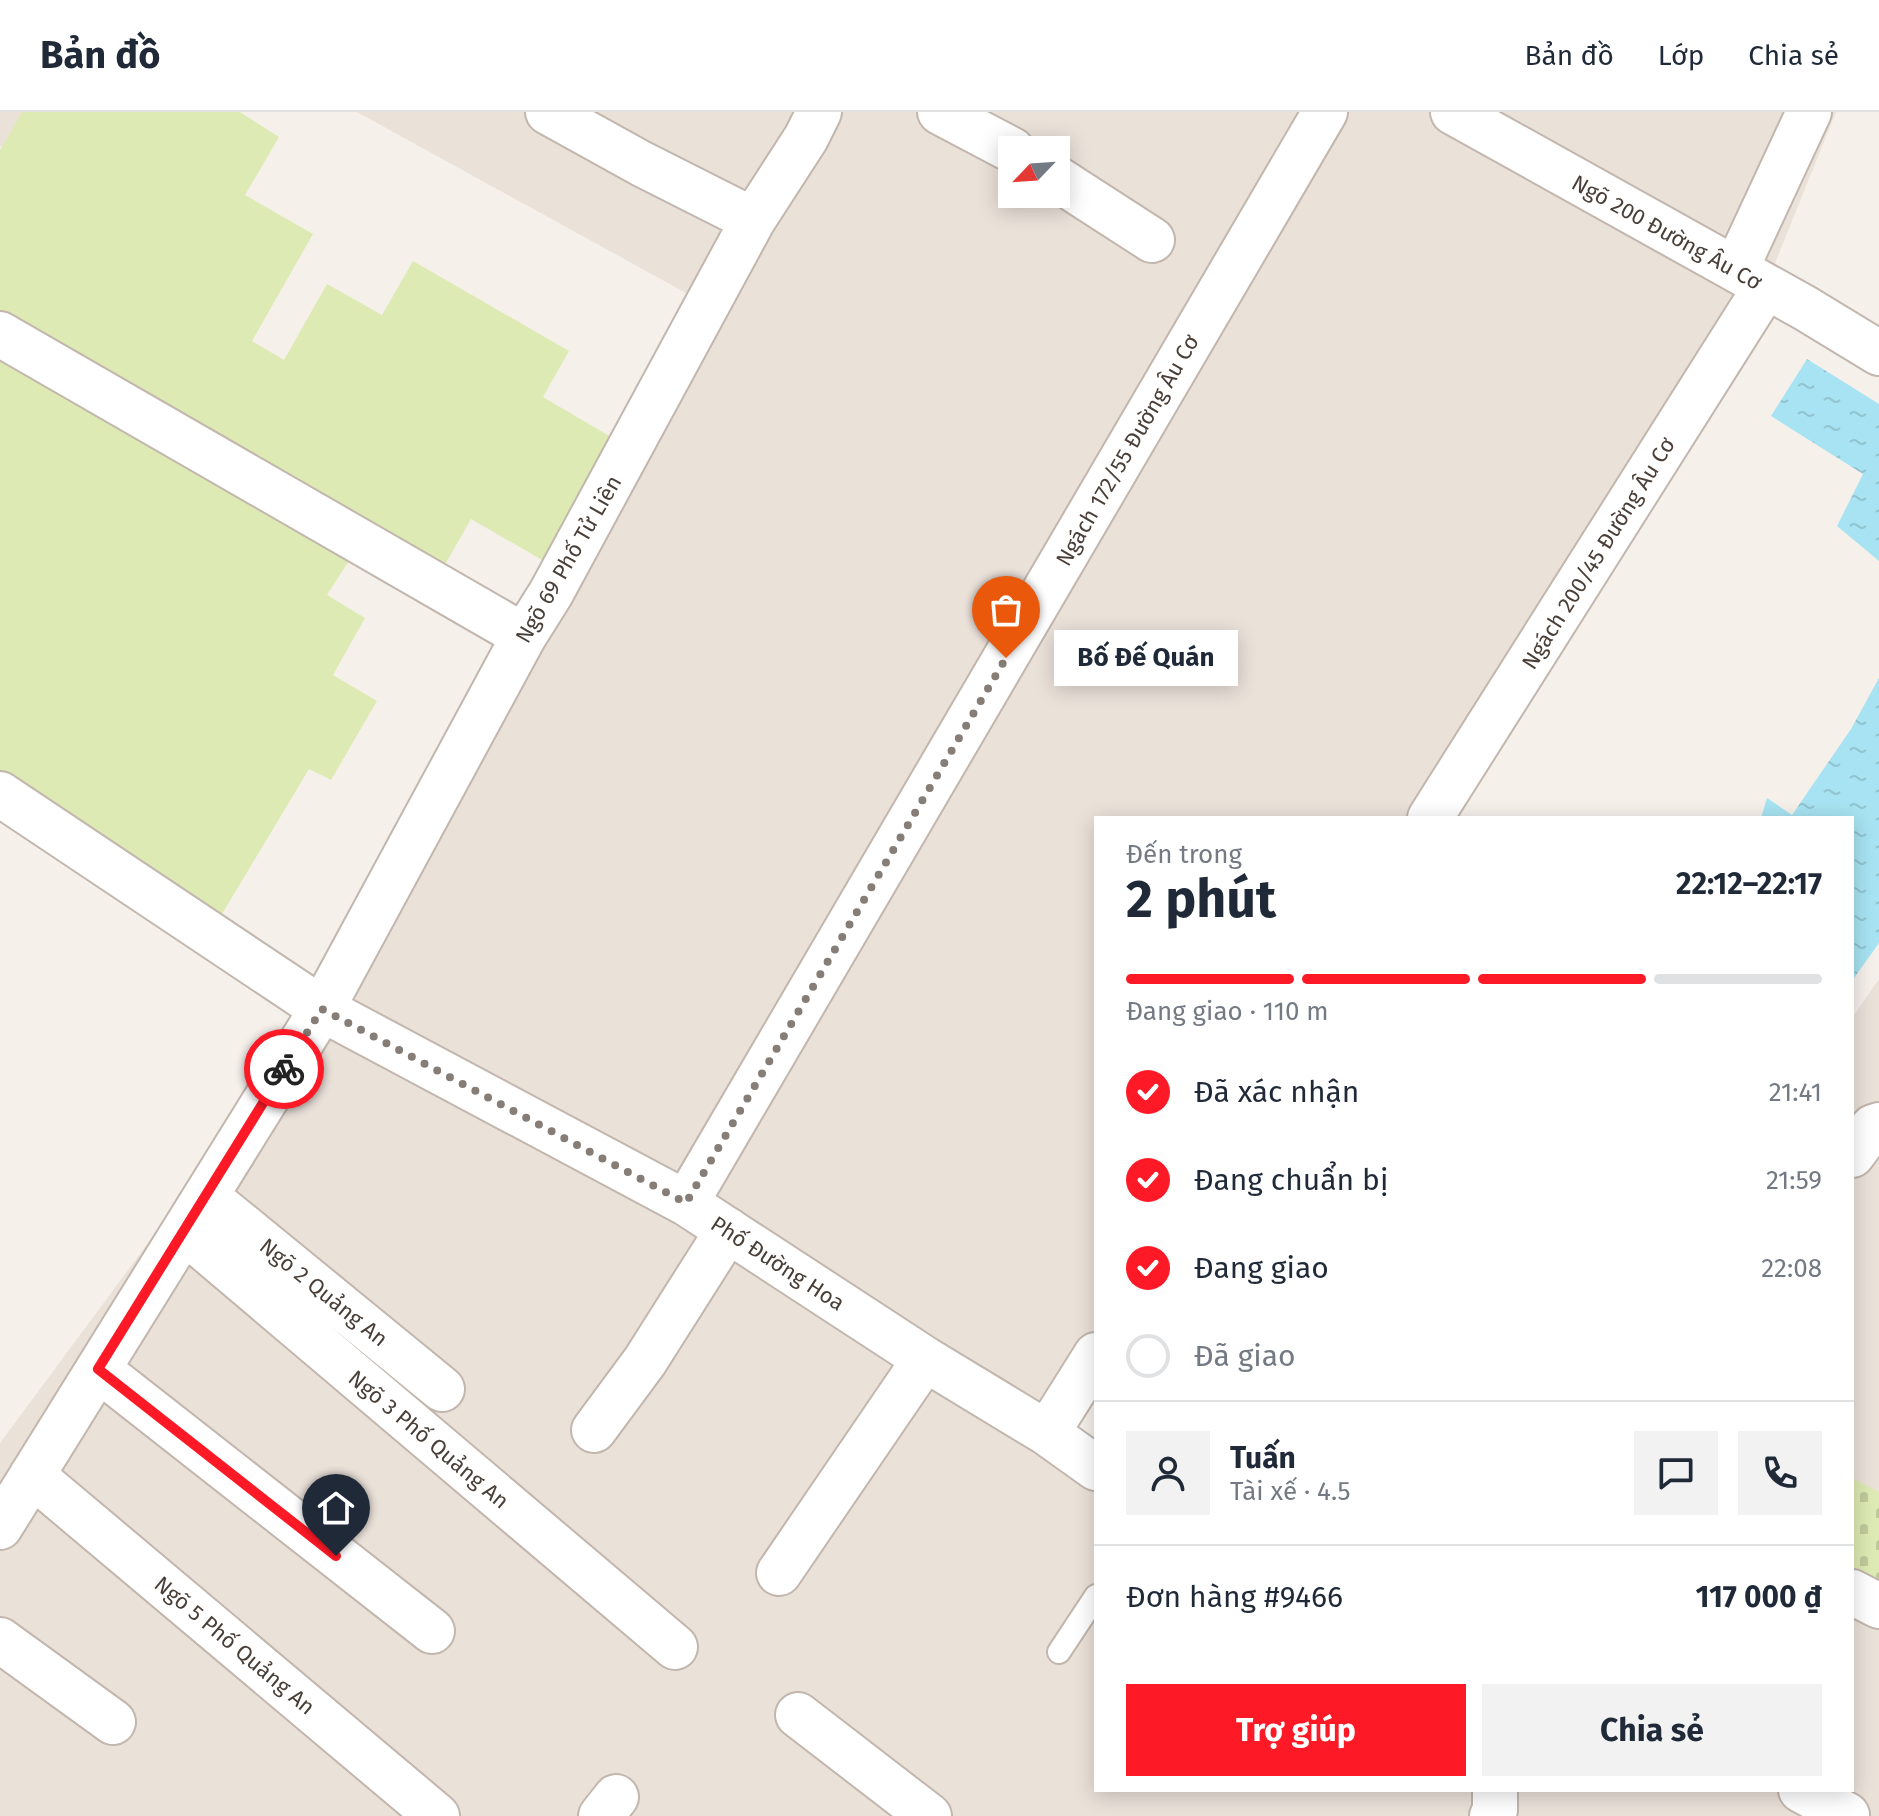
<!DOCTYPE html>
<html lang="vi">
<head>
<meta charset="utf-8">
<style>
  body { margin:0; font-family:"Fira Sans",sans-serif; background:#f2f2f3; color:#1f2937; height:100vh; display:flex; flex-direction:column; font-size:30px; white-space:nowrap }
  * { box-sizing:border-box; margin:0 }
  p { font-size:26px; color:#747a83 }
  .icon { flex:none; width:44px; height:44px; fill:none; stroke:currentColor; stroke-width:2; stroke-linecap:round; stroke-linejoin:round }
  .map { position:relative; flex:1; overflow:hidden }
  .details { position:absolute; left:1094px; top:704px; width:760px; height:976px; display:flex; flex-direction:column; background:#fff; border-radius:0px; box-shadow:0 4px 20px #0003 }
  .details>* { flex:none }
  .needle { width:52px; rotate:245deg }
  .tools { position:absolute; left:998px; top:24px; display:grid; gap:16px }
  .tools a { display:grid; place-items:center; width:72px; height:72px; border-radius:0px; background:#fff; box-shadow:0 4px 20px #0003; font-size:40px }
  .pin { position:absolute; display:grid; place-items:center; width:68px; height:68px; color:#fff; margin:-82px -34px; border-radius:50% 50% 50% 0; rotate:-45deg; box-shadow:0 0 8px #0007 }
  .pin .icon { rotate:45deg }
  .courier { position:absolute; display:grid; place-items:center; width:80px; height:80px; margin:-40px; border:6px solid #fe1926; border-radius:50%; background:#fff; color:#222; box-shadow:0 2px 10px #0007 }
  .bubble { position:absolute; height:56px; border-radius:0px; background:#fff; box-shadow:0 4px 20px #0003; font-size:26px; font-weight:700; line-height:56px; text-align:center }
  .overview em { font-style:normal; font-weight:700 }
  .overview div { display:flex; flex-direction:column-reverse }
  .overview { display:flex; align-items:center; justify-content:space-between; height:136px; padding:0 32px }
  h1 { font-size:52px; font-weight:700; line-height:60px }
  .bar { display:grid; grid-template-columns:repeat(4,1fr); gap:12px 8px; align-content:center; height:96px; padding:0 32px }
  .bar i { height:10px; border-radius:6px; background:#e0e1e3 }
  .bar .active { background:#fe1926 }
  .bar p { grid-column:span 4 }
  .line { display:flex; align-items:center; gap:20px; padding:0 32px; border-top:2px solid #e0e1e3 }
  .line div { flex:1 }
  .round { display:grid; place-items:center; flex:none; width:84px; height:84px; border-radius:0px; background:#f2f2f3 }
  ol { padding:0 32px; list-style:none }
  li { display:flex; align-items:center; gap:24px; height:88px }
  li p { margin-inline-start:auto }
  li .icon { padding:8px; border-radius:50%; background:#fe1926; color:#fff; stroke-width:4 }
  li:last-child { color:#747a83 }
  li i { width:44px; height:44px; border:4px solid #e0e1e3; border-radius:50% }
  .cta { display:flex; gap:16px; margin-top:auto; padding:16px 32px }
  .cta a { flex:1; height:92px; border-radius:0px; background:#fe1926; color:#fff; font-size:32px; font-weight:700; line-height:92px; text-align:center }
  .cta a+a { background:#f2f2f3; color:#1f2937 }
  header { display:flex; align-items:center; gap:48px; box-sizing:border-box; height:112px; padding:0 40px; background:#fff; border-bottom:2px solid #e0e1e3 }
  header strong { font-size:38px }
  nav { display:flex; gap:44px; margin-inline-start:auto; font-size:28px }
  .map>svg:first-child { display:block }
  .residential { fill:#eae1d9; fill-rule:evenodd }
  .cemetery { fill:url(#cemetery-stones) }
  .green { fill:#ddeab3 }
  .water { fill:url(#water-ripples) }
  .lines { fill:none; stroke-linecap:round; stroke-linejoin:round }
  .lane-casing { stroke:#c2b6ad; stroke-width:26 }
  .street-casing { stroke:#c2b6ad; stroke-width:48 }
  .lane { stroke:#fff; stroke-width:22 }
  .street { stroke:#fff; stroke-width:44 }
  .done { stroke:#867d77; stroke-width:8; stroke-dasharray:0 14.4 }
  .route { stroke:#fe1926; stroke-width:10 }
  .labels { text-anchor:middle; stroke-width:6; stroke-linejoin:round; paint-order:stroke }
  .street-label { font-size:22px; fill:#4a3f38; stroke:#fff }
</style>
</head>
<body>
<header>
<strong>Bản đồ</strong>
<nav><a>Bản đồ</a><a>Lớp</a><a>Chia sẻ</a></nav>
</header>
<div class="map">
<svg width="1879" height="1704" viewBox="0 0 1879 1704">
  <defs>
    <pattern id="cemetery-stones" width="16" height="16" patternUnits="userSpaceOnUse" patternTransform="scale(2)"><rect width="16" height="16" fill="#ddeab3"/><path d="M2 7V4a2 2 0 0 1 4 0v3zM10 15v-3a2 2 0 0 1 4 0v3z" fill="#bfca9b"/></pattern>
    <pattern id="water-ripples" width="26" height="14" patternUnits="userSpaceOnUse" patternTransform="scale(2)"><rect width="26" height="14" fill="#a7e3f2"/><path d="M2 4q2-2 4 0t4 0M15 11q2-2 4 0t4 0" fill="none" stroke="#91c4d0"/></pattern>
  </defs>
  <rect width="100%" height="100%" fill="#f6f0eb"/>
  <path class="residential" d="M0,0H22L2,35L0,34Z
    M357,0H1836L1765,176L1435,706H1096V1250L1043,1336L1096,1370V1678H1852V906L1879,867V1704H0V1331L333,881L706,192ZM1012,38H1056V82H1012Z"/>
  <path class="cemetery" d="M1852,1366L1879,1380V1501L1852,1487Z"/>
  <path class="green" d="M22,0H240L279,25L245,83L313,122L252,229L284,248L327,172L382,203L413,149L569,239L543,285L611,325L542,448L471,407L439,463L0,210V38Z
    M0,242L352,444L327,483L365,506L333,563L377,589L331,668L309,657L216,812L0,667Z"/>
  <path class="water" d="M1807,247L1879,292V449L1837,414L1863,362L1771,304Z
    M1879,566V831L1852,869V706H1761L1767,686L1792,703L1851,617Z"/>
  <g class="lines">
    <g class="lane-casing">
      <path id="lane" d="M1059,1540L1096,1484"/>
    </g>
    <g class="street-casing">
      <path id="street" d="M548,0L642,52L753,108
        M940,0L1012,38
        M1453,0L1805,196L1879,241
        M1056,66L1152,128
        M1736,157L1809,0
        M0,222L524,524
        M0,682L322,897L686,1091L925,1247L1047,1321L1096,1356
        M1430,706L1765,176
        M1852,1043L1873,1015L1879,1013
        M206,1084L442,1277
        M686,1091L1325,0
        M184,1119L675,1535
        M98,1257L432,1519
        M594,1318L645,1249L728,1118
        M1047,1321L1096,1243
        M32,1363L437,1704
        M0,1415L322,897L524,524L551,481L753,108L806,26L819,0
        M779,1461L925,1247
        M1852,1480L1879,1494
        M0,1528L113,1610
        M798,1603L929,1704
        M1801,1678L1847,1703
        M601,1704L616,1685
        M1492,1704L1495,1698V1678"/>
    </g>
    <use href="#lane" class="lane"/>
    <use href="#street" class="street"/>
  </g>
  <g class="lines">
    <path class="done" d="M284,957L322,897L686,1091L1006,546"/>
    <path class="route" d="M284,957L98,1257L336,1444"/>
  </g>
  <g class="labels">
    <g class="street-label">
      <text transform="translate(1667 120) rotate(29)" y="8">Ngõ 200 Đường Âu Cơ</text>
      <text transform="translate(1127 338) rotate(-60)" y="8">Ngách 172/55 Đường Âu Cơ</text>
      <text transform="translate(1598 441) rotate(-58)" y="8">Ngách 200/45 Đường Âu Cơ</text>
      <text transform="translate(568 447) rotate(-60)" y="8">Ngõ 69 Phố Tử Liên</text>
      <text transform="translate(778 1151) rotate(33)" y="8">Phố Đường Hoa</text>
      <text transform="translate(324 1180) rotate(39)" y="8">Ngõ 2 Quảng An</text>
      <text transform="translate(429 1327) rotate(40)" y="8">Ngõ 3 Phố Quảng An</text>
      <text transform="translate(235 1533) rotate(40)" y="8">Ngõ 5 Phố Quảng An</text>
    </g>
  </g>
</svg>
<div class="tools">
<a><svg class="needle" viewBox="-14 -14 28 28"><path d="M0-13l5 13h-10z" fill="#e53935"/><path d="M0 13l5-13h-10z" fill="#747a83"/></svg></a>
</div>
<div class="pin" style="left:1006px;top:546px;background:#ea580c"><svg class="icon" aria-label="bag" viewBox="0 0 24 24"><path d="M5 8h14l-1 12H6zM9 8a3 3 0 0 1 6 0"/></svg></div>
<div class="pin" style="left:336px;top:1444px;background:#1f2937"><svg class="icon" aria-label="home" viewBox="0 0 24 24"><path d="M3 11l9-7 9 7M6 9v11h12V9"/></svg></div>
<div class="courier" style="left:284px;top:957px"><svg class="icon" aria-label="bike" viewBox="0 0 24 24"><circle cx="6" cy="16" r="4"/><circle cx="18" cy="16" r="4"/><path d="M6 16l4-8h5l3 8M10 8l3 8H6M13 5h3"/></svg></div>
<div class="bubble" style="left:1054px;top:518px;width:184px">Bố Đế Quán</div>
<section class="details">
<div class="overview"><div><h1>2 phút</h1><p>Đến trong</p></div><em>22:12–22:17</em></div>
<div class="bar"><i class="active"></i><i class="active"></i><i class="active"></i><i></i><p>Đang giao · 110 m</p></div>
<ol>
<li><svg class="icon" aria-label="check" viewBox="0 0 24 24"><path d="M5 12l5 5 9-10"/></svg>Đã xác nhận<p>21:41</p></li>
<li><svg class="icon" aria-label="check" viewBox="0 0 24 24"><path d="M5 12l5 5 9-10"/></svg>Đang chuẩn bị<p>21:59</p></li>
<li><svg class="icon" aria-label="check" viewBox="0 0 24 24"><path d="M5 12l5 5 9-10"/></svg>Đang giao<p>22:08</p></li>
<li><i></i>Đã giao</li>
</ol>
<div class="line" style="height:144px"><a class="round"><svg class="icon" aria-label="person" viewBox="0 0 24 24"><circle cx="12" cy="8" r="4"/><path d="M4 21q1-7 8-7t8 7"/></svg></a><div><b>Tuấn</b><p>Tài xế · 4.5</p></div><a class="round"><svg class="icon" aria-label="chat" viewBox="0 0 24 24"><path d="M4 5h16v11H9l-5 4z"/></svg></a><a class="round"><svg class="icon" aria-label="phone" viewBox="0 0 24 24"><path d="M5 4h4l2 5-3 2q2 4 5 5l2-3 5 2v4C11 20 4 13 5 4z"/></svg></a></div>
<div class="line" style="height:104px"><div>Đơn hàng #9466</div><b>117 000 ₫</b></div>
<div class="cta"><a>Trợ giúp</a><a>Chia sẻ</a></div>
</section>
</div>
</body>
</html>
